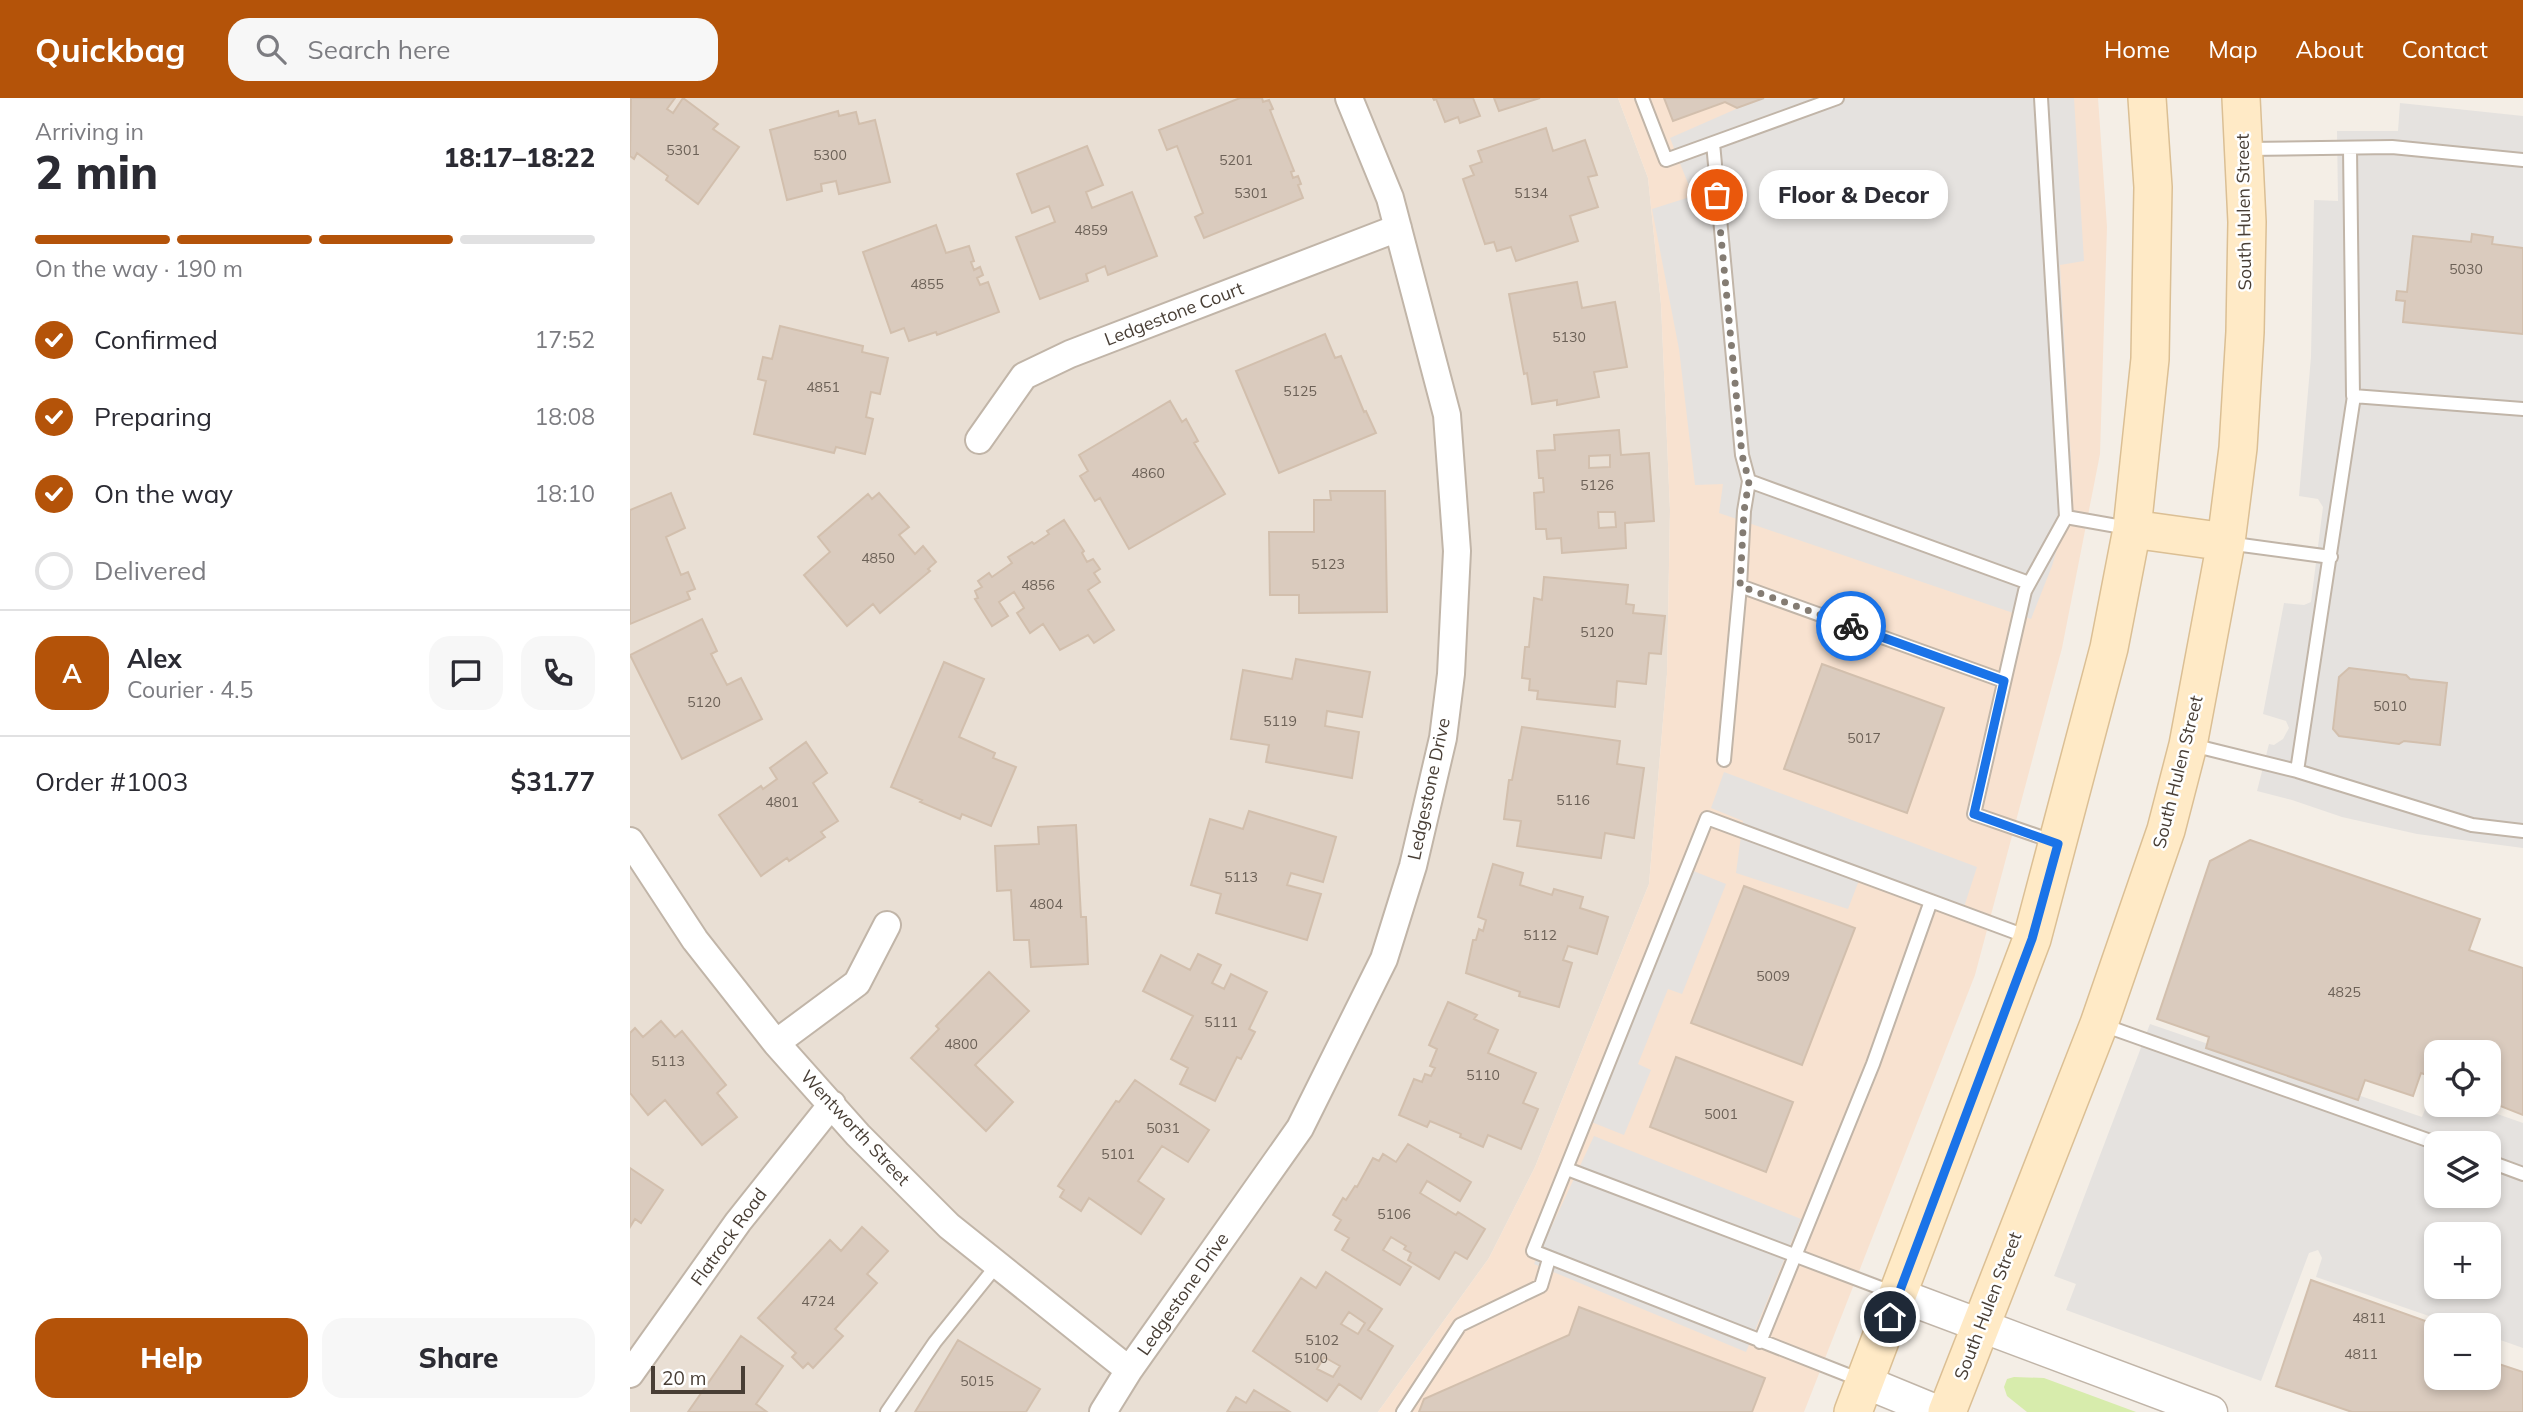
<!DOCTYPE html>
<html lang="en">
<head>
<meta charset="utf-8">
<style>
  body { margin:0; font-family:Mulish,sans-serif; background:#f7f7f7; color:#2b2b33; height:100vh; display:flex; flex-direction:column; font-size:26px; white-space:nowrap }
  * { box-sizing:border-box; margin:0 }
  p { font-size:23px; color:#7c7c81 }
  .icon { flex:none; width:38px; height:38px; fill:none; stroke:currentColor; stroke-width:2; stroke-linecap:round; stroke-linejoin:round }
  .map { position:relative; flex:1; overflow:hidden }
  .drawer { display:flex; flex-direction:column; background:#fff; width:630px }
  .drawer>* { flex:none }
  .fabs { position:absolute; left:1794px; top:942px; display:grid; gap:14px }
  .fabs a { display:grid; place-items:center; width:77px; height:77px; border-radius:14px; background:#fff; box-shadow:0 4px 10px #0003; font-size:35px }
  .scale { position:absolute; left:21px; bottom:18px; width:94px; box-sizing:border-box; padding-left:7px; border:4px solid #483e35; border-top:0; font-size:19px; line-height:24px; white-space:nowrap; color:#483e35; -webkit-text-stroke:5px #fff; paint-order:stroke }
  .pin { position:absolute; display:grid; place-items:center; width:60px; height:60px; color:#fff; margin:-30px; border:4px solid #fff; border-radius:50%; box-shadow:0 2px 7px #0007 }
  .courier { position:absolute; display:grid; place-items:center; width:70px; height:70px; margin:-35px; border:5px solid #1a73e8; border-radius:50%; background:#fff; color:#222; box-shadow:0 2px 9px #0007 }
  .bubble { position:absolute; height:49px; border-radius:21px; background:#fff; box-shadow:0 4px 10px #0003; font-size:23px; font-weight:800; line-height:49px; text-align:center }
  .head em { font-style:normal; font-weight:800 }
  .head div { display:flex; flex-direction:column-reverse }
  .head { display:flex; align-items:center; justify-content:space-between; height:119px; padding:0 35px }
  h1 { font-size:46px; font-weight:800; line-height:52px }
  .bar { display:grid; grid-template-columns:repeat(4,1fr); gap:10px 7px; align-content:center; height:84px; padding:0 35px }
  .bar i { height:9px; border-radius:5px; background:#e1e1e2 }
  .bar .current { background:#b45309 }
  .bar p { grid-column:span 4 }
  .line { display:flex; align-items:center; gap:18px; padding:0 35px; border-top:2px solid #e1e1e2 }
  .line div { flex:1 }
  .round { display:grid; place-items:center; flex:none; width:74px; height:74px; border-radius:21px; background:#f7f7f7 }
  ol { padding:0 35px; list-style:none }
  li { display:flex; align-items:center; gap:21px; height:77px }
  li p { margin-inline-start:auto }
  li .icon { padding:7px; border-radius:50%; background:#b45309; color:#fff; stroke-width:4 }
  li:last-child { color:#7c7c81 }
  li i { width:38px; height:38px; border:4px solid #e1e1e2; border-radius:50% }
  .action { display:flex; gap:14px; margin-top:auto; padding:14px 35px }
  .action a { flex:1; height:80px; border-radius:21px; background:#b45309; color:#fff; font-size:28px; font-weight:800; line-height:80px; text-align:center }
  .action a+a { background:#f7f7f7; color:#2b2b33 }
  header { display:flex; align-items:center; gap:42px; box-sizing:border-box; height:98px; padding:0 35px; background:#b45309; color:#fff }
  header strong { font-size:33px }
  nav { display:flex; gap:38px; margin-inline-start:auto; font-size:24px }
  .search { width:490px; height:63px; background:#f7f7f7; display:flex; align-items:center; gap:18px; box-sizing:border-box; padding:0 24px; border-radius:21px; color:#7c7c81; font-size:26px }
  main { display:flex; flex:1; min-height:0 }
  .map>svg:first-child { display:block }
  .residential { fill:#e9dfd4 }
  .commercial { fill:#f8e2d0 }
  .green { fill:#d7ecac }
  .parking { fill:#e5e2df; fill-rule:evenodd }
  .building { fill:#dacbbe; stroke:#d2bfad; stroke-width:2; fill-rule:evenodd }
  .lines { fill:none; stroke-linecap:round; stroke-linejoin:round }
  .service-casing { stroke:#c1b5a8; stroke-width:16 }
  .minor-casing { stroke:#c1b5a8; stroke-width:30 }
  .tertiary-casing { stroke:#c1b5a8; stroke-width:35 }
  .secondary-casing { stroke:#dbbf94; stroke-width:40 }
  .service { stroke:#fff; stroke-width:12 }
  .minor { stroke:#fff; stroke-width:26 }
  .tertiary { stroke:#fff; stroke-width:32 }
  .secondary { stroke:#ffeac6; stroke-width:37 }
  .done { stroke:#847c73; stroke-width:7; stroke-dasharray:0 12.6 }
  .route { stroke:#1a73e8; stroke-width:9 }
  .labels { text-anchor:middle; stroke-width:5; stroke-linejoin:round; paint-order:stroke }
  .number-label { font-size:14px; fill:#6c6157 }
  .street-label { font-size:18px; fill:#483e35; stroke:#fff }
</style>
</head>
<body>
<header>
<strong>Quickbag</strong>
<div class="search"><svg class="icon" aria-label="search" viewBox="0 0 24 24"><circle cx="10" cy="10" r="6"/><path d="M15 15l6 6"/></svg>Search here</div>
<nav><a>Home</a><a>Map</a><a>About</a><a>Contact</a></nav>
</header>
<main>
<section class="drawer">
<div class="head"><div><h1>2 min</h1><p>Arriving in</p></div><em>18:17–18:22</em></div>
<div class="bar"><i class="current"></i><i class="current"></i><i class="current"></i><i></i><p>On the way · 190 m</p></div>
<ol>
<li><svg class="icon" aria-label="check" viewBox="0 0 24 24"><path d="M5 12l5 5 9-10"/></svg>Confirmed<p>17:52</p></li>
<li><svg class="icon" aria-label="check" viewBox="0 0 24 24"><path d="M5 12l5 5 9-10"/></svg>Preparing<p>18:08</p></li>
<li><svg class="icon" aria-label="check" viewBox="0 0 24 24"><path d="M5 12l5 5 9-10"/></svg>On the way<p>18:10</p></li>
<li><i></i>Delivered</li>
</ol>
<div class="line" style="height:126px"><b class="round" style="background:#b45309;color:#fff">A</b><div><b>Alex</b><p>Courier · 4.5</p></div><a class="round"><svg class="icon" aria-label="chat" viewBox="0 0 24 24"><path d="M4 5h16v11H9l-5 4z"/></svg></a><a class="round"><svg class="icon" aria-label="phone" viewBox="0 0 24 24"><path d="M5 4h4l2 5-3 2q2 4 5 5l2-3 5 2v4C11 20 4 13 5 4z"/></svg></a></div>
<div class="line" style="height:91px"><div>Order #1003</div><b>$31.77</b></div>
<div class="action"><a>Help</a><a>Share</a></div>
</section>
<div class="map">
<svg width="1893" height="1314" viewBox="0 0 1893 1314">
  <rect width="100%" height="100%" fill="#f4eee6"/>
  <path class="residential" d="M0,0H988L1018,80L1031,206L1040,412L1037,576L1019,786L905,1069L859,1160L748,1314H0Z"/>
  <path class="commercial" d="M988,0H1468L1477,129L1470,356L1432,550L1345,877L1174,1314H748L859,1160L905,1069L1019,786L1037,576L1040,412L1031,206L1018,80Z"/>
  <path class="green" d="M1384,1279L1414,1280L1506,1314H1397L1377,1298L1374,1289L1377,1281Z"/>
  <path class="parking" d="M1131,0H1444L1454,163L1430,167L1443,396L1422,468L1401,521L1089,415L1093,386L1065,387L1049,251L1022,111L1063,98L1040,40Z
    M1770,5L1893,18V750L1787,736L1712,719L1662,702L1627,693L1639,646L1644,647L1653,641L1659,630L1656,623L1633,616L1654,505L1674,507L1681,504L1693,409L1688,401L1669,398L1681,259L1684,102L1708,103L1707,33H1768Z
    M1094,674L1347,769L1334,809L1233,772L1218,811L1106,775L1113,723L1081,710Z
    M1056,770L1096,786L1052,896L1038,891L1008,966L1021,972L994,1037L954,1021Z
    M1520,926L1792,1019L1802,994L1806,995V1006H1839L1893,1025V1250L1859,1238L1858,1227H1825L1686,1179L1692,1160L1688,1152L1679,1155L1631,1283L1436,1212L1446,1186L1424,1178ZM1806,1045H1858V1097H1806ZM1806,1136H1858V1188H1806Z
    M964,1038L1171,1121L1116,1254L904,1166Z"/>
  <path class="building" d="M1,0H45L37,11L43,15L53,0L88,26L83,31L109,49L68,106L36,82L38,78L7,55L4,61L0,58Z
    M610,0H632L633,4L639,2L643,11L640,12L664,73L661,74L663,80L668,78L671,86L668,87L673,100L574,140L565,119L573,115L547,48L537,52L529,32Z
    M803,0H843L850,18L830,25L828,19L815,24L806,1L804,2Z
    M864,0H910L869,13Z
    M1034,0H1134L1107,10L1095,4L1043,23Z
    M208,13L209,18L226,14L229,26L245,22L260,84L209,96L206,83L191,86L192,93L157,102L140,32Z
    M916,30L923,53L955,42L967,77L958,79L968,109L940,118L948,143L886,163L881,149L867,153L864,144L855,146L833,81L844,77L840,68L852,64L848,53Z
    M457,48L473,87L456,94L462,110L502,94L527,158L478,177L475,168L456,176L458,183L410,201L386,139L425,124L419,108L402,115L387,76Z
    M306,127L316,155L339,148L344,163L341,164L344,172L350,169L353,177L347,180L350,187L358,184L369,214L307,237L306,234L279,243L274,230L261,235L233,154Z
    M1842,136L1863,139L1862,146L1893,150V236L1773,224L1775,203L1766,202L1767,193L1777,194L1783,138L1841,144Z
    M947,184L952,210L985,204L997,269L964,274L969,299L927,307V302L902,306L897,275L894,276L879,196Z
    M150,228L233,248L232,254L258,260L250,296L241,294L236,319L243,321L235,356L206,349L204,355L124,336L136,283L128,281L133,259L142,261Z
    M695,236L705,260L711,258L734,314L736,313L746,335L649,375L606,273Z
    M540,303L552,324L556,321L568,343L564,345L595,396L499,451L470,400L465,403L450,378L458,373L449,357Z
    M989,332L991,357L1019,355L1024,423L995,425L996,450L932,455L931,440L917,441L916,431H906L904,395L914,394L913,380H909L907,353L925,352L924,337ZM980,357V369L959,370V358ZM968,414H985L986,429L969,430Z
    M700,393H755L757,514L669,515V497H640L639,434H684V402H701Z
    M41,395L55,430L36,439L51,477L58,474L65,491L57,494L60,501L0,526V412Z
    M249,395L279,429L269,437L285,456L293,448L306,464L298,471L300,473L250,515L243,506L217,528L174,477L200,454L188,439L238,396L242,401Z
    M434,422L454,453L452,455L457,464L463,461L470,471L464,475L470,484L458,492L484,532L464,545L458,537L430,552L413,526L400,535L387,515L394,510L384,494L369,504L378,518L362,528L345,501L348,500L345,493L352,489L348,483L359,475L362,479L382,465L378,459L402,444L404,446L419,436L417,433Z
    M914,479L998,487L996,506L1004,507L1003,515L1035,518L1031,556L1019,555L1016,586L987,583L985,609L907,601L908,593L899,592L900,581L892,580L895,549H899L904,500L912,502Z
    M72,521L87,553L81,556L97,587L111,580L132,621L52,661L0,557Z
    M666,561L740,574L732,619L697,613L695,628L729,634L722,680L636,664L639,647L601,641L613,572L662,581Z
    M314,564L354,581L329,639L365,655L363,660L386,669L361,728L332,716L330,721L290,704L292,702L261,689Z
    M1192,566L1314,610L1277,715L1154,671Z
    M1719,570L1776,577L1780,581L1817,585L1810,647L1774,643L1769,646L1709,638L1703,631L1709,579Z
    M892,629L990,643L987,666L1014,670L1004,740L975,735L971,760L887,748L891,723L874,721L879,682H882Z
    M176,644L197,675L183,685L208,723L191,734L195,739L159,763L157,760L131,778L89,717L131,688L133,691L147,681L140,670Z
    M619,713L706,739L693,784L661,775L657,787L691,796L677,842L586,815L591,796L561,787L580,721L613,731Z
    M446,727L451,819H456L458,866L401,869L399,842H384L381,792L367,793L365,748L409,746L408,729Z
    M1620,742L1850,821L1839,852L1893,870V1017L1858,1003V954H1806V980L1791,975L1783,998L1735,982L1728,1002L1576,950L1579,939L1527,921L1580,763Z
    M863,766L893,775L890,787L922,797L924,791L953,799L950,810L978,819L967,856L938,848L933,862L942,865L929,909L889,898L890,894L836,875L843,842H846L849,831L853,833L856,822L848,819Z
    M1114,788L1225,830L1172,967L1061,925Z
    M568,856L591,867L582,885L594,891L601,876L637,894L619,931L625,934L611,961L607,959L585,1003L550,986L558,970L541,961L563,918L513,893L531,857L560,872Z
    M359,874L399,913L345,967L383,1004L356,1033L281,960L309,931L306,928Z
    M818,904L847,917L844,921L868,932L858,955L906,975L893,1005L908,1011L891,1051L858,1037L853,1049L830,1039L831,1036L800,1023L797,1029L769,1017L784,981L792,984L795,976L801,978L805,970L800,968L807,951L799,947Z
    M31,923L45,939L52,933L96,987L87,995L107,1019L72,1047L35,1002L18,1017L0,995V935L5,930L13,939Z
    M1046,959L1163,1004L1136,1074L1020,1029Z
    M505,982L579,1032L558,1064L532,1048L508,1083L534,1101L511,1136L459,1100L451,1113L430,1099L434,1092L428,1088L486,1003L489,1004Z
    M778,1046L841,1084L830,1103L797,1083L790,1095L826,1117L828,1114L855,1131L837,1161L825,1154L809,1181L778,1162L781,1155L774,1151L776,1148L761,1139L753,1152L781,1169L770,1187L712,1152L719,1140L705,1132L711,1122L703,1117L713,1100L716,1102L725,1088L727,1089L743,1060L749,1063L753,1056L766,1064Z
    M0,1070L33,1092L11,1125L5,1121L0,1129Z
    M232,1129L258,1153L237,1176L247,1185L205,1231L213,1238L183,1270L178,1265L173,1270L162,1259L166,1255L128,1220L200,1142L211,1153Z
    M696,1174L752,1211L738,1232L763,1248L731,1301L709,1286L697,1303L623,1253L671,1180L686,1190ZM719,1214L735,1225L728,1236L711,1226ZM694,1259L710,1268L703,1279L687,1271Z
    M1681,1182L1804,1226L1798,1243L1806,1246V1279H1858V1267L1868,1271L1869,1266L1893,1274V1314H1722L1646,1288Z
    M949,1209L1135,1280L1122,1314H789L794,1301L939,1237Z
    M111,1238L153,1268L126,1306L137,1314H58Z
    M328,1242L410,1291L396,1314H285Z
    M624,1292L660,1314H597L606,1299L616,1305Z"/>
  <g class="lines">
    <g class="service-casing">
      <path id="service" d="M1012,0L1036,62L1207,0
        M1411,0L1436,419L1395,493L1344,716L1425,744
        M1083,45L1112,357L1119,383L1399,485
        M1720,50L1723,298L1893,311
        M1617,51L1762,49L1893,62
        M1436,419L1498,430
        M1597,445L1701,459
        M1110,488L1114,413L1119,383
        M1562,647L1667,673L1842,727L1893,733
        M1094,662L1110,488L1374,583
        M1667,673L1724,298
        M1473,927L1806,1045
        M1858,1063L1893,1076
        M937,1071L1264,1195
        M1130,1244L1243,966L1301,803
        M1233,1283L903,1153L1077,720L1398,839
        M257,1314L305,1244L367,1167
        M773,1314L830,1227L911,1188L919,1161"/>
    </g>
    <g class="minor-casing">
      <path id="minor" d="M349,342L394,278L440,256L768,130
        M0,743L65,842L146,945L228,1037L319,1128L499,1272
        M146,945L227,885L257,827
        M0,1276L108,1124L202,1006
        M473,1314L499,1272L670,1030L754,861L783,768L813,640L821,576L827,453L817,317L760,100L719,0"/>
    </g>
    <g class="tertiary-casing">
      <path id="tertiary" d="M1269,1197L1581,1314
        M1235,1284L1308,1314"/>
    </g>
    <g class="secondary-casing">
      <path id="secondary" d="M1502,431L1596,444
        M1223,1314L1402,841L1479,550L1502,431L1520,261L1523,89L1517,0
        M1317,1314L1469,926L1536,732L1558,647L1596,444L1608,350L1615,234L1617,124L1611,0"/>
    </g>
    <use href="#service" class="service"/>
    <use href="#minor" class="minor"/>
    <use href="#tertiary" class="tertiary"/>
    <use href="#secondary" class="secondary"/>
  </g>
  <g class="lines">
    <path class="done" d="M1087,97L1112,357L1119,383L1114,413L1110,488L1221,528"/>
    <path class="route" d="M1221,528L1374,583L1344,716L1428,746L1402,841L1260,1219"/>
  </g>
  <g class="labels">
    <g class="number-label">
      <text x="53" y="57">5301</text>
      <text x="200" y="62">5300</text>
      <text x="606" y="67">5201</text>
      <text x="621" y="100">5301</text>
      <text x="901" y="100">5134</text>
      <text x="461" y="137">4859</text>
      <text x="1836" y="176">5030</text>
      <text x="297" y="191">4855</text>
      <text x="939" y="244">5130</text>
      <text x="193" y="294">4851</text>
      <text x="670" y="298">5125</text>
      <text x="518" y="380">4860</text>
      <text x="967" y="392">5126</text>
      <text x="248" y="465">4850</text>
      <text x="698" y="471">5123</text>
      <text x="408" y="492">4856</text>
      <text x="967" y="539">5120</text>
      <text x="74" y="609">5120</text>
      <text x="1760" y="613">5010</text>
      <text x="650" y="628">5119</text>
      <text x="1234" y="645">5017</text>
      <text x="943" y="707">5116</text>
      <text x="152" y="709">4801</text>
      <text x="611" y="784">5113</text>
      <text x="416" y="811">4804</text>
      <text x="910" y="842">5112</text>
      <text x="1143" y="883">5009</text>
      <text x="1714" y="899">4825</text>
      <text x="591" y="929">5111</text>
      <text x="331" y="951">4800</text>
      <text x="38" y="968">5113</text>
      <text x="853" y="982">5110</text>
      <text x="1091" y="1021">5001</text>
      <text x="533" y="1035">5031</text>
      <text x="488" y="1061">5101</text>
      <text x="764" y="1121">5106</text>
      <text x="188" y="1208">4724</text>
      <text x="1739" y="1225">4811</text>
      <text x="692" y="1247">5102</text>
      <text x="1731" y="1261">4811</text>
      <text x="681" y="1265">5100</text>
      <text x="347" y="1288">5015</text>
    </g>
    <g class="street-label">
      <text transform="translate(1614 114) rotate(-91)" y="6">South Hulen Street</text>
      <text transform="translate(544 216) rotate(-21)" y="6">Ledgestone Court</text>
      <text transform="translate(1548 674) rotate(-76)" y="6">South Hulen Street</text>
      <text transform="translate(799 691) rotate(-78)" y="6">Ledgestone Drive</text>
      <text transform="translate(225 1030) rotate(47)" y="6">Wentworth Street</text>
      <text transform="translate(99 1139) rotate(-54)" y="6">Flatrock Road</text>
      <text transform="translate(553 1196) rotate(-55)" y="6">Ledgestone Drive</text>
      <text transform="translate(1358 1208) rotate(-69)" y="6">South Hulen Street</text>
    </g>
  </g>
</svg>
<div class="fabs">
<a><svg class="icon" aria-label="locate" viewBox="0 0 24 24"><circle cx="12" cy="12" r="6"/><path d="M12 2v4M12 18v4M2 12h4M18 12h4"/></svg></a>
<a><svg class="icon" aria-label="layers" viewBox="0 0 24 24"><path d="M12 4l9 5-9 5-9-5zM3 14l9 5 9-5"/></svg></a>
<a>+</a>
<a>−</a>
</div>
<div class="scale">20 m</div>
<div class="pin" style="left:1087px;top:97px;background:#ea580c"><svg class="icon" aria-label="bag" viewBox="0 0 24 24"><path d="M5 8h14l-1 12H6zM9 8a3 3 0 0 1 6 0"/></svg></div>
<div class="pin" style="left:1260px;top:1219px;background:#1f2937"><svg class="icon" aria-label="home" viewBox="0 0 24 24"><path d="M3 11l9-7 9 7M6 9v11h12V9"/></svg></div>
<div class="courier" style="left:1221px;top:528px"><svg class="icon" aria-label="bike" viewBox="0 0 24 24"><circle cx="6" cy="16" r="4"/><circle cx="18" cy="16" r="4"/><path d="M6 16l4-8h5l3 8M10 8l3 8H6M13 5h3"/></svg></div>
<div class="bubble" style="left:1129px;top:72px;width:189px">Floor &amp; Decor</div>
</div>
</main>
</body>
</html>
